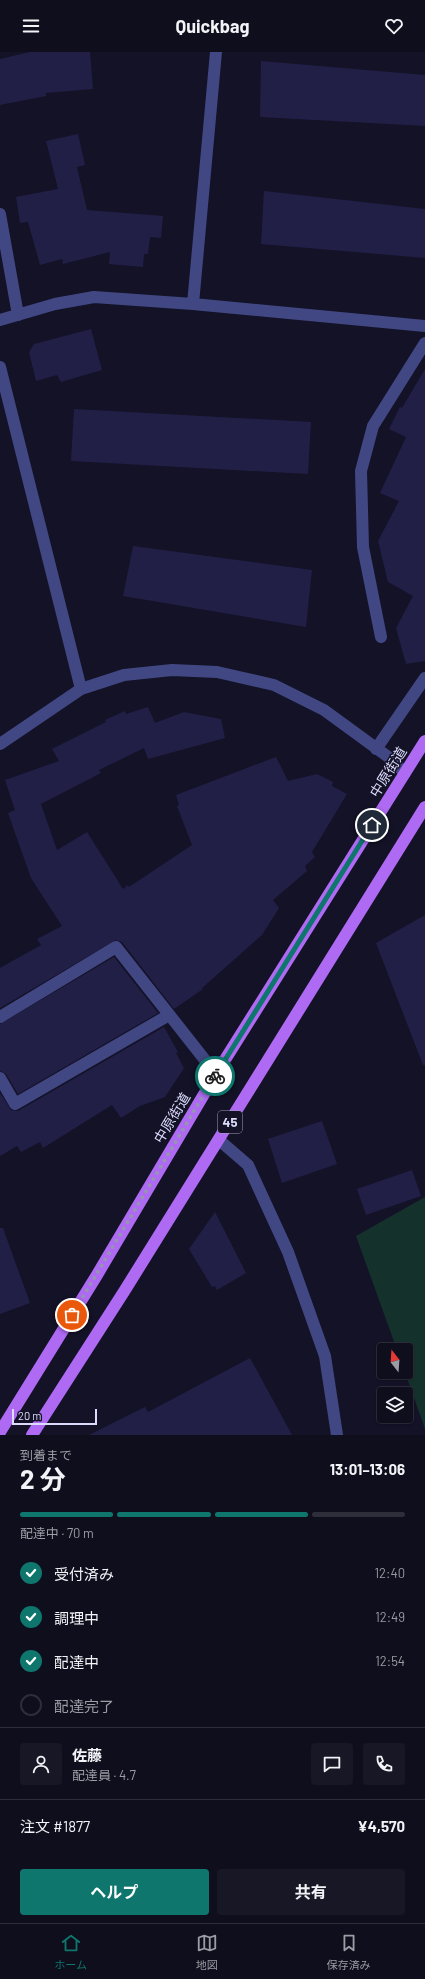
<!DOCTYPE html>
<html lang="ja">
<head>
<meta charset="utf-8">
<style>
  body { margin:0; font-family:Barlow,"Noto Sans JP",sans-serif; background:#171726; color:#f1f3f6; height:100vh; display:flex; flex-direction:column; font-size:15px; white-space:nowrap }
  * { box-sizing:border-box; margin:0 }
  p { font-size:13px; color:#9b9ca4 }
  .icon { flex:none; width:22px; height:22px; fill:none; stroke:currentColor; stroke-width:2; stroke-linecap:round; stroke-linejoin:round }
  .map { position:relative; height:1383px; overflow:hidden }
  .sheet { display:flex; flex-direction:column; background:#0e0e1d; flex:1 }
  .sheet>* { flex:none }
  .needle { width:26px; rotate:343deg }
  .tools { position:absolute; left:377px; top:1291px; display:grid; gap:8px }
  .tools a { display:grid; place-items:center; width:36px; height:36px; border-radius:4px; background:#0e0e1d; box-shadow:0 1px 3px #0004,0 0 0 1px #2e2e3b; font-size:20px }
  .scale { position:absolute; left:12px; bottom:10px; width:85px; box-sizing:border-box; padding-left:4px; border:2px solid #dbdbfc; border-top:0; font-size:11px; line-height:14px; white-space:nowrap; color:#dbdbfc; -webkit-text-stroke:3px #131227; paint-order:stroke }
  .pin { position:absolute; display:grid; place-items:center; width:34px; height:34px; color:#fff; margin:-17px; border:2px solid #fff; border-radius:50%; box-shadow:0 1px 4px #0007 }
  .courier { position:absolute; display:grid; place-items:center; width:40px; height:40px; margin:-20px; border:3px solid #0f766e; border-radius:50%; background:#fff; color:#222; box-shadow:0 1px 5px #0007 }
  .headline em { font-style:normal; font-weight:700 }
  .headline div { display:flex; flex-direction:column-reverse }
  .headline { display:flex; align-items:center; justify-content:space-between; height:68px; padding:0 20px }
  h1 { font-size:26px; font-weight:700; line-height:30px }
  .bar { display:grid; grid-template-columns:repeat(4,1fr); gap:6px 4px; align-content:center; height:48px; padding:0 20px }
  .bar i { height:5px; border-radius:3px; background:#2e2e3b }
  .bar .on { background:#0f766e }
  .bar p { grid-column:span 4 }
  .line { display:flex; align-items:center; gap:10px; padding:0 20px; border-top:1px solid #2e2e3b }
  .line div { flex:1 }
  .round { display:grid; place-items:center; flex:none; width:42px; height:42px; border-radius:4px; background:#171726 }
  ol { padding:0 20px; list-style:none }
  li { display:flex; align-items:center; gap:12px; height:44px }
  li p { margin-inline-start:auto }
  li .icon { padding:4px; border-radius:50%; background:#0f766e; color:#fff; stroke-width:4 }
  li:last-child { color:#9b9ca4 }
  li i { width:22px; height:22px; border:2px solid #2e2e3b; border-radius:50% }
  .button { display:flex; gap:8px; margin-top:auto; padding:8px 20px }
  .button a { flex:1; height:46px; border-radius:4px; background:#0f766e; color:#fff; font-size:16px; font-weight:700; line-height:46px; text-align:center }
  .button a+a { background:#171726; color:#f1f3f6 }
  header { display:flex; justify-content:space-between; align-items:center; height:52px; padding:0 20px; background:#0e0e1d; font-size:18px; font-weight:700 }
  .tabs { display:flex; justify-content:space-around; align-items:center; height:56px; border-top:1px solid #2e2e3b; background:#0e0e1d; font-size:11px; color:#9b9ca4 }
  .tabs a { display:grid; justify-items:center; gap:2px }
  .tabs .on { color:#0f766e }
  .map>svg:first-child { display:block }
  .green { fill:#15312c }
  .building { fill:#221f47 }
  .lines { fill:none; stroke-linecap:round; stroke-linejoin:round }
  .minor { stroke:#414783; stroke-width:12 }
  .major { stroke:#af6af4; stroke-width:12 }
  .done { stroke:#9595b1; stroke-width:4; stroke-dasharray:0 7.2 }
  .route { stroke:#0f766e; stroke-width:5 }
  .labels { text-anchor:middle; stroke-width:3; stroke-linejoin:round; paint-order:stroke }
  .shield { fill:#131227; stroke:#9f9fbc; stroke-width:1 }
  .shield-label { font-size:13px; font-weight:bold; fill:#dbdbfc }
  .street-label { font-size:14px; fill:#dbdbfc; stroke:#131227 }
</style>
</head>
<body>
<header><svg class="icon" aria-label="menu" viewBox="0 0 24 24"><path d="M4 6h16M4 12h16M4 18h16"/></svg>Quickbag<svg class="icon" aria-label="heart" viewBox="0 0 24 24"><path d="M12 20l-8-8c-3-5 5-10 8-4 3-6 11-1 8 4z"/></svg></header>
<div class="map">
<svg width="425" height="1383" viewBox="0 0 425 1383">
  <rect width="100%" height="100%" fill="#131227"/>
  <path class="green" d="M425,1145V1377L405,1320H406V1298H397L356,1184Z"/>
  <path class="building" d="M30,0H90L93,37L46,41V44L0,53V7Z
    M261,9L425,23V74L260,65Z
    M78,82L85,113L77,115L87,158L163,164L161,186L150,185L148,202H144L143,215L109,212L110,200L63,212L62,207L40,213L28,170L20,171L16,145L58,137L46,89Z
    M264,139L425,157V206L261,192Z
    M91,277L102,318L61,330L57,323L36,329L29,300L34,292Z
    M425,317V609L406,612L396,576L413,544L388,530L378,489L399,449L380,441L406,385L389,377L400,355L402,356Z
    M74,357L311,370L308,422L71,409Z
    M133,494L312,518L306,575L123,544Z
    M148,655L155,671L184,660L221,667L225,686L148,707L144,696L99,718L101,721L41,752L57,798L87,780L123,837L128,833L129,835L192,793L177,754L179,753L176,743L276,705L288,729L317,722L333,730L332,734L347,742L312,800L315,805L305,814L307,819L273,848L279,856L262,883L202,936L203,937L174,957L122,890L116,888L0,956V916L41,893L37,887L62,874L31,826L8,761L15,758L5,728L59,709L52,697L106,670L105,668L125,659L126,662Z
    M425,863V1013H423L376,891Z
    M114,905L158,961L18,1042L6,1022L0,1019V972Z
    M164,975L178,1000L176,1001L184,1016L165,1045L140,1054L121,1066L112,1053L43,1096L40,1090L21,1100L17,1094L0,1104V1041L11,1058L18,1059Z
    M322,1069L337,1112L282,1131L268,1087Z
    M412,1118L421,1144L366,1163L357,1137Z
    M215,1160L246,1221L217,1238L215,1234L212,1235L189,1197Z
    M0,1176H3L30,1251L0,1262Z
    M250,1306L292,1383H89L145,1355L148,1360Z"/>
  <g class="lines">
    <path class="minor" d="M0,162L18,263
      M193,252L216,0
      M0,268L55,252L94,245L193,252L425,274
      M0,315L81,637
      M381,585L363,495L361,419L373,374L425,291
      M0,692L81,637L124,623L172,618L217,620L274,633L324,658L387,704L405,721
      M376,697L425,626
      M0,965L116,895L216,1022
      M0,1026L15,1052L169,963
      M219,1088L248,1113L288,1200L325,1304L337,1383"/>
    <path class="major" d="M0,1380L97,1223L216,1022L425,689
      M32,1383L125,1238L425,755"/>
  </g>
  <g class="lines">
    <path class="done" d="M72,1263L215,1024"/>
    <path class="route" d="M215,1024L372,773"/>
  </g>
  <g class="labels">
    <rect class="shield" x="218" y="1059" width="24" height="22" rx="3"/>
    <g class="shield-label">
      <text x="230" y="1075">45</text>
    </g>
    <g class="street-label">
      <text transform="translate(388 720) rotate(-58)" y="5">中原街道</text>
      <text transform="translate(172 1066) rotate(-59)" y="5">中原街道</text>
    </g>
  </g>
</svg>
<div class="tools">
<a><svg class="needle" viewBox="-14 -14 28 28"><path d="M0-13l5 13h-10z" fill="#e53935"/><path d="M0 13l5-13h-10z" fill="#9b9ca4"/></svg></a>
<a><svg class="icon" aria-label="layers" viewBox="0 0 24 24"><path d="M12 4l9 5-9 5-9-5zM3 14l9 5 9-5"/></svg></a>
</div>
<div class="scale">20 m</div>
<div class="pin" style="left:72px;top:1263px;background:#ea580c"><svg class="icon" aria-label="bag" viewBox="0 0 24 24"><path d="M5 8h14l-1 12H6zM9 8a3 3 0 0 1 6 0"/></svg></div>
<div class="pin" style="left:372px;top:773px;background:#1f2937"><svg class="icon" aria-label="home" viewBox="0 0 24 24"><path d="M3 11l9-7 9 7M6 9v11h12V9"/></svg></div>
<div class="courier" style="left:215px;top:1024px"><svg class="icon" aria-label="bike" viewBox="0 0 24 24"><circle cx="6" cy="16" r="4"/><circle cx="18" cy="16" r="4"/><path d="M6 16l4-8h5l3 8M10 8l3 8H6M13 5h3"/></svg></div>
</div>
<section class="sheet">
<div class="headline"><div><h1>2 分</h1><p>到着まで</p></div><em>13:01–13:06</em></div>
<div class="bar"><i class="on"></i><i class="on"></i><i class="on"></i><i></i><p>配達中 · 70 m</p></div>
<ol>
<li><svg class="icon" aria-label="check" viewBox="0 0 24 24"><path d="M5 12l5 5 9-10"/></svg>受付済み<p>12:40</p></li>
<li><svg class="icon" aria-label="check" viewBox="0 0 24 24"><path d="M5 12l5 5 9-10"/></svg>調理中<p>12:49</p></li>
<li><svg class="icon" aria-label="check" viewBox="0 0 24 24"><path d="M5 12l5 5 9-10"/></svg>配達中<p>12:54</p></li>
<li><i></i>配達完了</li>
</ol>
<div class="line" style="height:72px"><a class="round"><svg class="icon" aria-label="person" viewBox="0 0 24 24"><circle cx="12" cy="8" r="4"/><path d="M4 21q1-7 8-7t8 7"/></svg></a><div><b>佐藤</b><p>配達員 · 4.7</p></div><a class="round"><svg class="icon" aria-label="chat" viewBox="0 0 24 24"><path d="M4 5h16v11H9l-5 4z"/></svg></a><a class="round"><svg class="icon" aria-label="phone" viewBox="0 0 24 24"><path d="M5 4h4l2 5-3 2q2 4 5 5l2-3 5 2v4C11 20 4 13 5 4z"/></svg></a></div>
<div class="line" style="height:52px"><div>注文 #1877</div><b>¥4,570</b></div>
<div class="button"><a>ヘルプ</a><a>共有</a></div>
</section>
<nav class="tabs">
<a class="on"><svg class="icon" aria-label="home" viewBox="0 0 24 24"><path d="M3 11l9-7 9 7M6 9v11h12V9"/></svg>ホーム</a>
<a><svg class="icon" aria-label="map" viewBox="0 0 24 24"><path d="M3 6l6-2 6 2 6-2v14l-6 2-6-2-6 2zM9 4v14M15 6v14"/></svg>地図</a>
<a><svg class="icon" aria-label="saved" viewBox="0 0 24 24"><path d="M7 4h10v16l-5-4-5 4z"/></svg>保存済み</a>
</nav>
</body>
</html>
